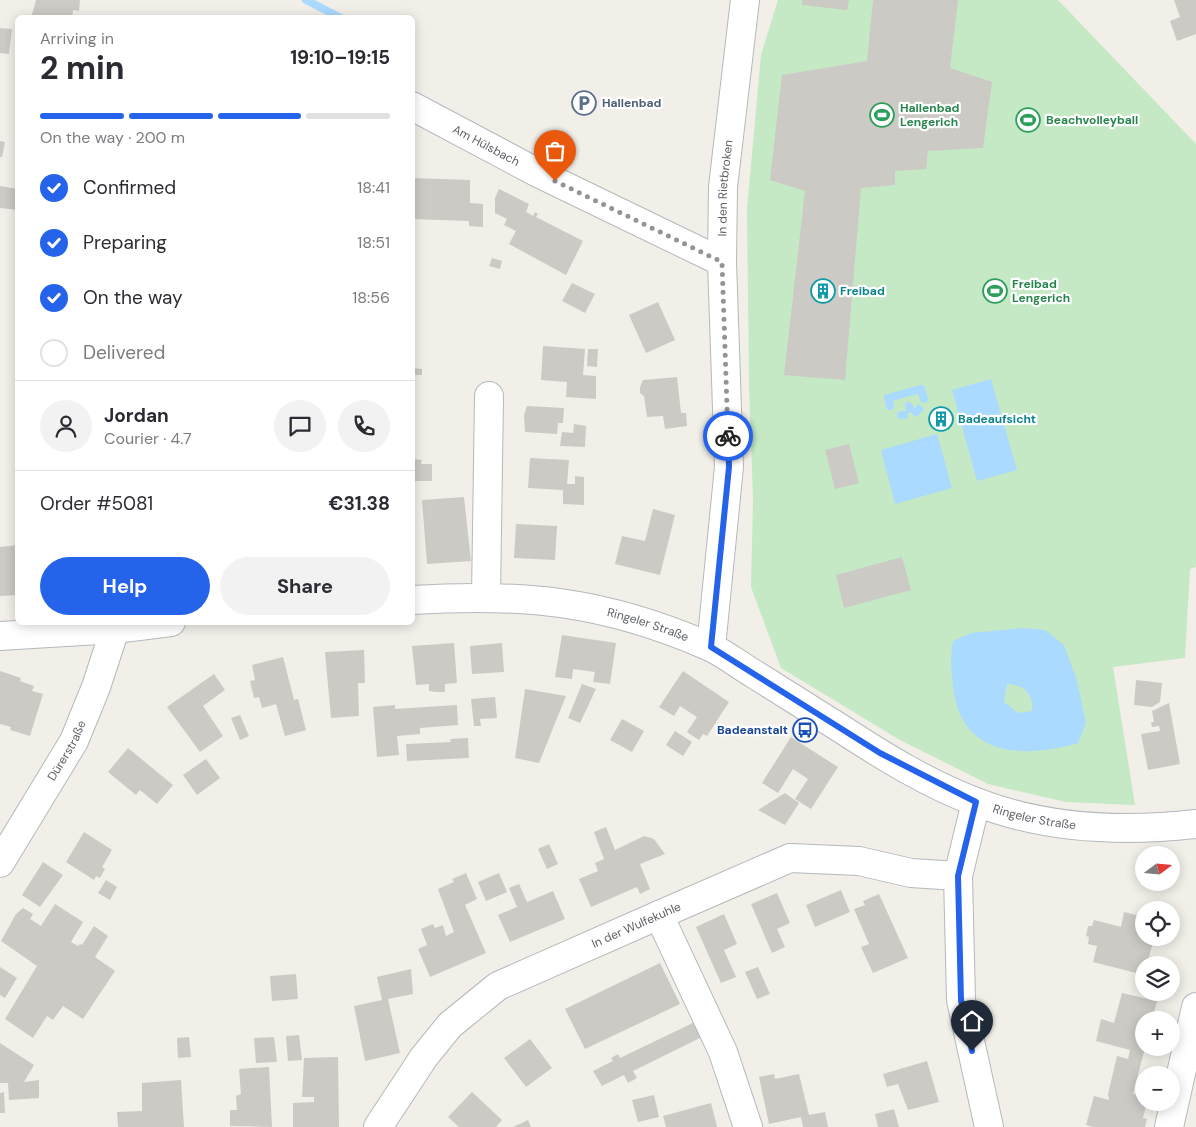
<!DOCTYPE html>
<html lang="en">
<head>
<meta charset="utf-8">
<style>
  body { margin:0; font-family:"DM Sans",sans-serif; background:#f2f2f3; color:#2b2b33; height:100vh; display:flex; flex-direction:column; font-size:19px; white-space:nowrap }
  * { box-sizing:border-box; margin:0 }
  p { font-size:16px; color:#7c7c81 }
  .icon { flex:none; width:28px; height:28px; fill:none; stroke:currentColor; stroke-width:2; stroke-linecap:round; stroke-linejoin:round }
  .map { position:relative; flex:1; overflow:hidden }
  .details { position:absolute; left:15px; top:15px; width:400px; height:610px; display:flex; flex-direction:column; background:#fff; border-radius:8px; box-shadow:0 2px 12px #0003 }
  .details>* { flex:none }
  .needle { width:32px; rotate:74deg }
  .tools { position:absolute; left:1135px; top:846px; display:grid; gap:10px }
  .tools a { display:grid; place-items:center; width:45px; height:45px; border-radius:50%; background:#fff; box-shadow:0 2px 12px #0003; font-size:25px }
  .pin { position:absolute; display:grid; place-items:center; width:42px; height:42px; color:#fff; margin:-51px -21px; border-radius:50% 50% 50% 0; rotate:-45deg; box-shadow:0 0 5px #0007 }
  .pin .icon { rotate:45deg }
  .courier { position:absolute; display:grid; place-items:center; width:50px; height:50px; margin:-25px; border:4px solid #2563eb; border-radius:50%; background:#fff; color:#222; box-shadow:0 1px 6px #0007 }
  .head em { font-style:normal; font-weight:700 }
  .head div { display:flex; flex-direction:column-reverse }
  .head { display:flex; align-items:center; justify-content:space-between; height:85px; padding:0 25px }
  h1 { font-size:32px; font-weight:700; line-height:38px }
  .bar { display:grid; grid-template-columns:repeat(4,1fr); gap:8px 5px; align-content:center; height:60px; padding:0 25px }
  .bar i { height:6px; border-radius:4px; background:#e1e1e2 }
  .bar .selected { background:#2563eb }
  .bar p { grid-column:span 4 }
  .line { display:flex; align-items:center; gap:12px; padding:0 25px; border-top:1px solid #e1e1e2 }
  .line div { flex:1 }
  .round { display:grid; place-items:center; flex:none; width:52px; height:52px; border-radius:26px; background:#f2f2f3 }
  ol { padding:0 25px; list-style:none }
  li { display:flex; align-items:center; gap:15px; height:55px }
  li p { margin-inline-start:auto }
  li .icon { padding:5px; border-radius:50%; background:#2563eb; color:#fff; stroke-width:4 }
  li:last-child { color:#7c7c81 }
  li i { width:28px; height:28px; border:2px solid #e1e1e2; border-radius:50% }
  .action { display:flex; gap:10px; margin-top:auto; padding:10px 25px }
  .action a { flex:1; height:58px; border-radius:30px; background:#2563eb; color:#fff; font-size:20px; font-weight:700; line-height:58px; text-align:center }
  .action a+a { background:#f2f2f3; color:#2b2b33 }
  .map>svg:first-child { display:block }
  .green { fill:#c5e8c5 }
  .water { fill:#aadaff; fill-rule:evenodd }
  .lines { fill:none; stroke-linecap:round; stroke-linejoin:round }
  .stream { stroke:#aadaff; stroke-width:8 }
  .building { fill:#cccac5 }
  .minor-casing { stroke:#b5b8bc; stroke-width:30 }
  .minor { stroke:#fff; stroke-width:28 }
  .done { stroke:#929495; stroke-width:5; stroke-dasharray:0 9 }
  .route { stroke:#2563eb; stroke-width:6 }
  .labels { text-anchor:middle; stroke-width:4.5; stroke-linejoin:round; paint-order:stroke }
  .service-label { font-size:12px; font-weight:bold; fill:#4e5e75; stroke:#fff; text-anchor:start }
  .leisure-label { font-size:12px; font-weight:bold; fill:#27864d; stroke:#fff; text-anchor:start }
  .street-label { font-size:12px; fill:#5f6368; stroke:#fff }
  .culture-label { font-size:12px; font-weight:bold; fill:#0d838f; stroke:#fff; text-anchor:start }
  .transit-label { font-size:12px; font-weight:bold; fill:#164399; stroke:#fff; text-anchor:end }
</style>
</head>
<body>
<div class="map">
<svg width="1196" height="1127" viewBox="0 0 1196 1127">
  <rect width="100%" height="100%" fill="#f1efe8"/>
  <path class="green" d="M778,0H1058L1196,144V567L1190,569L1185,658L1113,667L1135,805L1066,802L988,784L900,740L781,668L751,587L753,500L749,382L747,209L761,55Z"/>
  <path class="water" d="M991,379L1017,470L977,481L952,390Z
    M937,434L952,488L895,504L881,450Z
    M1023,628L1045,630L1064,645L1077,681L1086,723L1078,743C1023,759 961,757 953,687C951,669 950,659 953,641L971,633ZM1007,684C1023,684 1034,694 1032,711L1018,713L1004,702Z"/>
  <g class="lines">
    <path class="stream" d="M306,0L341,18
      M890,406L888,398L921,389L924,399
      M909,406L910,409
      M916,412L919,409
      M901,415H904"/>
  </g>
  <path class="building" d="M36,0H80L79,11L73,10L72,18H31Z
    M802,0H849L847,10L802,5Z
    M873,0H958L950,68L992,82L983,148L928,151L926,169L895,171V185L861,188L845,380L784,375L805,191L770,180L782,75L867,61Z
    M1174,0H1196V34L1177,41L1170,21L1180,17Z
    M0,28L12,29L9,54L0,53Z
    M0,141L5,142L2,157H0Z
    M412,178L470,180V203L483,204V227L469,226V221L412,219Z
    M0,186L18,189V210L0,208Z
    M499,189L529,204L526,212L533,216L535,212L538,214L536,217L583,241L566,275L509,244L516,231L504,225L507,219L495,213V198Z
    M492,258L502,261L500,269L489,266Z
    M572,283L595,294L585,313L562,301Z
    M658,302L675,340L646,353L629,315Z
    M543,346L585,349L583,375L596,376V399L566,397L567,382L541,380Z
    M588,349H598L597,367L587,366Z
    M413,368L422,369V375H413Z
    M677,377L681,413H686L687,426L665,429L663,416L647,417L644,396L640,393V387L643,380Z
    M527,406L564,408L563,423H558L557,434L525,432L524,415Z
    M939,409L948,411L947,422L937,424L934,416Z
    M574,424L586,426L585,447L560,446L562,432L573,433Z
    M849,444L859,483L835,489L825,450Z
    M530,458L569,460L567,484H575V476L584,477V505L563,504V490L528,488Z
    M412,459L422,460L421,464H432V481H412Z
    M464,497L471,561L427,564L422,500Z
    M653,509L675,515L660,575L615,564L622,536L645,541Z
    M516,524L557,526L555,560L514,558Z
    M18,545V595L0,596V547Z
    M902,557L911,590L844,608L836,575Z
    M562,635L616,643L610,684L593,682L595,672L573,669L572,679L555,677Z
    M454,643L457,683L445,684V692H436L429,691V684L416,685L412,646Z
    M502,643L504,672L472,674L470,646Z
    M364,650L365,683H358L359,716L331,718L325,652Z
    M283,657L294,700L298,699L306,730L285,736L276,704L262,708L259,697L254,698L250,681L255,680L252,665Z
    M0,671L21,678L20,681L34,686L32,691L43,694L30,736L10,730L11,727L0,724Z
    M683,671L729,702L707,736L703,734L699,740L687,732L697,717L680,706L674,716L659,707Z
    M214,674L225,690L203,706L223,736L200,752L167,707Z
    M1136,680L1162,683L1160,702L1152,707L1134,705Z
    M582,684L596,689L580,723L568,718Z
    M525,689L566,696L539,763L515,758Z
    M495,697L497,718L480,719L481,726H474L471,699Z
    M1169,703L1180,764L1148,770L1141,734L1160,731L1159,726L1152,727L1151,722H1154L1152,711Z
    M395,705V709L457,705L458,725L420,728V734L397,736L399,755L377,757L373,707Z
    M240,715L249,736L240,740L231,718Z
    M622,719L644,731L632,752L610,740Z
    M675,731L692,742L683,756L666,745Z
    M791,737L838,767L811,809L795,799L808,779L793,769L778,793L762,783Z
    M468,738L469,758L407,761L406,744L451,742L450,739Z
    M128,748L173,785L157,804L140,790L136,795L108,772Z
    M206,759L220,778L197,795L183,775Z
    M785,793L799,803L785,825L758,810Z
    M606,827L615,850L644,836L654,839L665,854L640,864L650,889L640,894L637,887L591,907L579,879L598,871L595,863L604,859L594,832Z
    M84,832L112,850L102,867L105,869L100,878L96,876L94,880L66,862Z
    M549,844L558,864L547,869L538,849Z
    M43,862L63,875L40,907L22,895Z
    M466,873L477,899L465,905L486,953L430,977L418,949L427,945L421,929L433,924L435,928L443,925L446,936L454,932L438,889L454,882L452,879Z
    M499,873L507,892L486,901L478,882Z
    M106,880L117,887L110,900L98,893Z
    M519,884L527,902L553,891L565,919L510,942L498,915L517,907L509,888Z
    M841,890L850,912L815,927L806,905Z
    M777,893L790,923L777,929L785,947L772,953L751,904Z
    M879,894L908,958L873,973L861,947L869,944L854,909L865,905L863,901Z
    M55,904L83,922L71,942L78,946L80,944L82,945L94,926L108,936L95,957L115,971L83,1019L63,1006L53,1020L47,1016L33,1038L5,1019L37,966L1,941L16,914L23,908L33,914L30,919L41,926Z
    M1124,912L1144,917V938H1154L1147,965H1144V975L1093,962L1097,946L1088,944L1089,937L1086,936L1088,926H1092L1094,920L1121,927Z
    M724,914L737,944L724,950L736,977L721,983L696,927Z
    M660,963L680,1004L585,1049L565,1009Z
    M0,967L17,978L5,998L0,995Z
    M758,967L770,994L757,999L745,972Z
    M411,969L413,994L388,999L400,1053L365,1061L354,1006L382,1000L377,977Z
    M296,974L298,999L272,1001L270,976Z
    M1122,993L1157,1001L1152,1020H1144L1145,1048L1133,1094L1144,1097V1102H1147L1143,1118L1147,1119L1145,1127H1093L1086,1125L1094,1096L1109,1100L1108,1094L1117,1056L1128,1059L1130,1050L1096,1041L1101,1019L1114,1023Z
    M699,1020L706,1035L633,1071L637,1078L628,1083L624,1075L602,1086L593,1071L613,1061L611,1058L618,1054L620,1058Z
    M299,1035L302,1060L288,1061L286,1036Z
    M189,1037L191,1057L178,1058L177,1038Z
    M274,1037L277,1062L256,1063L254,1038Z
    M530,1039L552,1068L526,1087L504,1058Z
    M0,1043L34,1065L24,1082L39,1080V1098L9,1100L8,1083H0Z
    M338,1057L339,1127H293V1103L314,1102V1097H302L304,1058Z
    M927,1061L939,1102L908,1110L898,1084L887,1087L883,1074Z
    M269,1067L272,1127L230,1126V1110H237L236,1096L241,1094L239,1069Z
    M774,1074L775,1079L799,1074L809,1115L825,1112L828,1127H803L801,1117L769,1124L759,1077Z
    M181,1080L184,1127H118L117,1112L142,1111V1083Z
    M4,1092L5,1113H0V1093Z
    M472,1092L502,1120L496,1127H459L448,1117Z
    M654,1095L659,1117L638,1122L632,1100Z
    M711,1103L717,1127H666L663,1116Z
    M894,1109L899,1127H878L875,1114Z
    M528,1120L531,1127H513Z"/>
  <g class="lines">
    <g class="minor-casing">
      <g id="minor">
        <path id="s1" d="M412,106L538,173L722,262"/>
        <path d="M486,597L489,396"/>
        <path id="s2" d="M412,600C525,593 604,601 708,646C724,653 739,665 754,674C783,692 811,710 840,728C883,756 928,784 976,802C1045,829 1124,832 1196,824"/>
        <path d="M0,636L115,629L171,622"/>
        <path id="s3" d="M711,647L729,467L722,262L723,187L745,0"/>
        <path d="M976,802L958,876L961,1000L989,1127"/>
        <path id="s4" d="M0,863L74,741L96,687L115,629"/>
        <path d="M659,915L723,1052L748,1127"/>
        <path id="s5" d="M378,1127L424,1057L450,1025L498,986L659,915L790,858L859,861L911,873L958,876"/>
        <path d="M1169,1127L1196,1007"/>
      </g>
    </g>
    <use href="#minor" class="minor"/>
  </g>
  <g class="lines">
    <path class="done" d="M555,181L722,262L728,436"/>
    <path class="route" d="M728,436L729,467L711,647L880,753L976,802L958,876L961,1000L972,1051"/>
  </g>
  <defs>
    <g id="parking-ring" transform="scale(1.25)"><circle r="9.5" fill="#fff" stroke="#5c6f8a" stroke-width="1.5"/><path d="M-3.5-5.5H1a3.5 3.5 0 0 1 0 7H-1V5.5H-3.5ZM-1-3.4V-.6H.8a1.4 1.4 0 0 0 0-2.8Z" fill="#5c6f8a"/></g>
    <g id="stadium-ring" transform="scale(1.25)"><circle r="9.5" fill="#fff" stroke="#2e9e5b" stroke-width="1.5"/><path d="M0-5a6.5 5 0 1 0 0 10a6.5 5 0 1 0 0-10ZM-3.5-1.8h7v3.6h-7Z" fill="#2e9e5b"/></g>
    <g id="building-ring" transform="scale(1.25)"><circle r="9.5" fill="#fff" stroke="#0f9aa8" stroke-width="1.5"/><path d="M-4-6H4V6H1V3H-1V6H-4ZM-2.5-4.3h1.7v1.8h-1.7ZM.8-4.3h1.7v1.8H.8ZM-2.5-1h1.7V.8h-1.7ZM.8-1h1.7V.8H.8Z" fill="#0f9aa8"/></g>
    <g id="bus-ring" transform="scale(1.25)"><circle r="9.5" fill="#fff" stroke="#1a4fb4" stroke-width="1.5"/><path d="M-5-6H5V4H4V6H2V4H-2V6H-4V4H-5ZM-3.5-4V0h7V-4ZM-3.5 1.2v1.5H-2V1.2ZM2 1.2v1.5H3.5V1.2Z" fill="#1a4fb4"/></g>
  </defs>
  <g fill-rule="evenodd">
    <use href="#parking-ring" x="584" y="103"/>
    <use href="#stadium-ring" x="882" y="115"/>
    <use href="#stadium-ring" x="1028" y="120"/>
    <use href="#building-ring" x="823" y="291"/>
    <use href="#stadium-ring" x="995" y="291"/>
    <use href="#building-ring" x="941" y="419"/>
    <use href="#bus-ring" x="805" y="730"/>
  </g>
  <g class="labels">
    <g class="service-label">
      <text x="602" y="107">Hallenbad</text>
    </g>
    <g class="leisure-label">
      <text x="900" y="112">Hallenbad<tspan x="900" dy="14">Lengerich</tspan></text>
      <text x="1046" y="124">Beachvolleyball</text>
      <text x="1012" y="288">Freibad<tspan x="1012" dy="14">Lengerich</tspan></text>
    </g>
    <g class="street-label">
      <text dy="4" stroke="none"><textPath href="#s1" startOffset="84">Am Hülsbach</textPath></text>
      <text dy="4" stroke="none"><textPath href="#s3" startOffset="460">In den Rietbroken</textPath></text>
      <text dy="4" stroke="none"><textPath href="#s2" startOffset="239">Ringeler Straße</textPath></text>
      <text dy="4" stroke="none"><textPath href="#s4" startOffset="131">Dürerstraße</textPath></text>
      <text dy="4" stroke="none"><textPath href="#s2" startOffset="674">Ringeler Straße</textPath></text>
      <text dy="4" stroke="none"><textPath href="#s5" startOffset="338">In der Wulfekuhle</textPath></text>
    </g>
    <g class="culture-label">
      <text x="840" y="295">Freibad</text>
      <text x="958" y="423">Badeaufsicht</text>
    </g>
    <g class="transit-label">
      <text x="788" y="734">Badeanstalt</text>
    </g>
  </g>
</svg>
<div class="tools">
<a><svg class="needle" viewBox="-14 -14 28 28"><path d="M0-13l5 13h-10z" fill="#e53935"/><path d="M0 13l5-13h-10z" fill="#7c7c81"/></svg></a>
<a><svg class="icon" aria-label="locate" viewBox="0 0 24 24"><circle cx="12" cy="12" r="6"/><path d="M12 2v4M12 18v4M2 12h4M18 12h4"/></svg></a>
<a><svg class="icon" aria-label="layers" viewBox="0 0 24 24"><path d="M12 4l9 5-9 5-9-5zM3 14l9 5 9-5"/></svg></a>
<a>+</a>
<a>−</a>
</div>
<div class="pin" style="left:555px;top:181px;background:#ea580c"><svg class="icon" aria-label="bag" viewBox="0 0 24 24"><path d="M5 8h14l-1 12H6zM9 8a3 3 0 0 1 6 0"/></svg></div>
<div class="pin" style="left:972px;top:1051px;background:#1f2937"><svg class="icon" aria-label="home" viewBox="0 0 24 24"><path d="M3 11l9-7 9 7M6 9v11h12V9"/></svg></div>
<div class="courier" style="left:728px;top:436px"><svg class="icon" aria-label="bike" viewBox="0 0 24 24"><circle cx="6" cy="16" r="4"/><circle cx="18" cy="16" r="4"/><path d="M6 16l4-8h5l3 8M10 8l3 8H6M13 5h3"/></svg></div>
<section class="details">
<div class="head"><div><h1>2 min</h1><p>Arriving in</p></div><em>19:10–19:15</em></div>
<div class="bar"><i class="selected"></i><i class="selected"></i><i class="selected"></i><i></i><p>On the way · 200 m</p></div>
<ol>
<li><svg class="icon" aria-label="check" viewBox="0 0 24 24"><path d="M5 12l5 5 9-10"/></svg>Confirmed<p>18:41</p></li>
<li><svg class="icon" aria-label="check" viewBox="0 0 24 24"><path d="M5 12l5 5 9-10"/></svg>Preparing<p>18:51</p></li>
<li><svg class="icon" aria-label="check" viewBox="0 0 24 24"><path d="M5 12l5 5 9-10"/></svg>On the way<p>18:56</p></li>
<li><i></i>Delivered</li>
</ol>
<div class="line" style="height:90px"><a class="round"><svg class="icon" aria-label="person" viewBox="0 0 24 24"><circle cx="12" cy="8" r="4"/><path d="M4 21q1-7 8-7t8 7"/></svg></a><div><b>Jordan</b><p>Courier · 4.7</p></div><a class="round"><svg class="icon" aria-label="chat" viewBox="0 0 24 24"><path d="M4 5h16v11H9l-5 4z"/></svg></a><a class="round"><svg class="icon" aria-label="phone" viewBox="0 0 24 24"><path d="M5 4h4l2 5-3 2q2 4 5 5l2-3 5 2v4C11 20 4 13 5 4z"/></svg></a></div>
<div class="line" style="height:65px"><div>Order #5081</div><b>€31.38</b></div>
<div class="action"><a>Help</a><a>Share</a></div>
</section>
</div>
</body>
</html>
